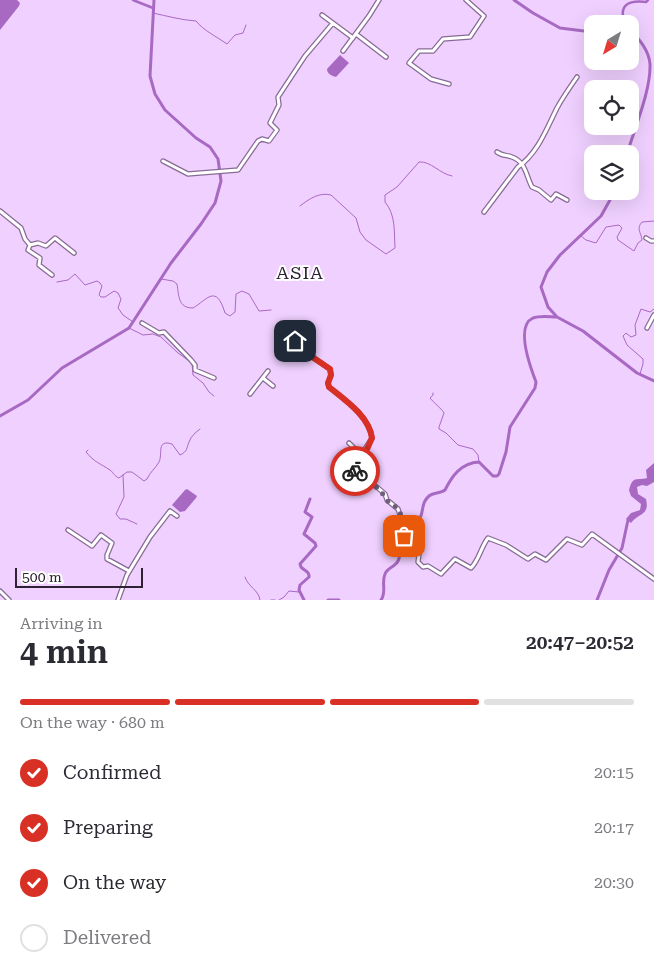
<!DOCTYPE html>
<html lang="en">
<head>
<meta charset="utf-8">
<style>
  body { margin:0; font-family:"Roboto Serif",serif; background:#f2f2f3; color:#2b2b33; height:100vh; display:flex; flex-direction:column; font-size:19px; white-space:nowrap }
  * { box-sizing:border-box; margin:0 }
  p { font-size:16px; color:#7c7c81 }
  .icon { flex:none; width:28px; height:28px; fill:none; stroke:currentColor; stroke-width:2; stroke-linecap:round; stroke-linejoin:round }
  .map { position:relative; height:600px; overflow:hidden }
  .panel { display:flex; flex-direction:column; background:#fff; flex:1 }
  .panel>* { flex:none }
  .needle { width:32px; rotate:218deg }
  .buttons { position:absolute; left:584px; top:15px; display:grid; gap:10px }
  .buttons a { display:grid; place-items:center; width:55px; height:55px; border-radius:10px; background:#fff; box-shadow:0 5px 20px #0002; font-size:25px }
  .scale { position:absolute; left:15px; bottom:12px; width:128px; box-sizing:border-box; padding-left:5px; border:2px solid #2d2133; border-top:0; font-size:14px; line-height:18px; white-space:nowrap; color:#2d2133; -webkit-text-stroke:4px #fefefe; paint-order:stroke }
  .pin { position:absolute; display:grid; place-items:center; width:42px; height:42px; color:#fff; margin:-21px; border-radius:10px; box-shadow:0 2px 8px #0006 }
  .courier { position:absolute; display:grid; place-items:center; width:50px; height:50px; margin:-25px; border:4px solid #d93025; border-radius:50%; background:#fff; color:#222; box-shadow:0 1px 6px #0007 }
  .overview em { font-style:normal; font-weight:600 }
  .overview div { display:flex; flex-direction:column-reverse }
  .overview { display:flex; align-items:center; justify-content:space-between; height:85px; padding:0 20px }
  h1 { font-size:32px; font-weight:600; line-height:38px }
  .bar { display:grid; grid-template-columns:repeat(4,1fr); gap:8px 5px; align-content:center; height:60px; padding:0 20px }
  .bar i { height:6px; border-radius:4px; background:#e1e1e2 }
  .bar .active { background:#d93025 }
  .bar p { grid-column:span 4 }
  ol { padding:0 20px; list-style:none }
  li { display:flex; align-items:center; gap:15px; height:55px }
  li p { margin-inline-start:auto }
  li .icon { padding:5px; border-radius:50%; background:#d93025; color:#fff; stroke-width:4 }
  li:last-child { color:#7c7c81 }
  li i { width:28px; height:28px; border:2px solid #e1e1e2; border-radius:50% }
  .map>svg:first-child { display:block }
  .water { fill:#a869c3 }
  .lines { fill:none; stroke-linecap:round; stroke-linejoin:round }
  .stream { stroke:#a869c3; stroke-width:1 }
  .canal { stroke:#a869c3; stroke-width:2.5 }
  .river { stroke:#a869c3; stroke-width:3 }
  .minor-casing { stroke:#876b95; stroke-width:5.5 }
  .minor { stroke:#fff; stroke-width:3 }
  .done { stroke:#715e7a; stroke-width:5; stroke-dasharray:0 9 }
  .route { stroke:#d93025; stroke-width:6 }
  .labels { text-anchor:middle; stroke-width:4; stroke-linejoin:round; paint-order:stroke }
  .quarter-label { font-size:18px; letter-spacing:1px; fill:#2d2133; stroke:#fefefe }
</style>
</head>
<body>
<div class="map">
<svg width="654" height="600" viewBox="0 0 654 600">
  <rect width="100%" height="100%" fill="#f0d0ff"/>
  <path class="water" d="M0,0H17L20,3L19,6L0,30Z
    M340,55L349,63L348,64L336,77C332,76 327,74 327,69Z
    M654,463V482L647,486L642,485L637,487L638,494L646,499C650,516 638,513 631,523L626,519L631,513L640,510L641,504L631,496L629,490C633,475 636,481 647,478L646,470Z
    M187,489L197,496L196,498L185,511L180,512L172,505L185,490Z"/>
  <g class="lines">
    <path class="stream" d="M153,13C167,16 181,20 196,21C203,30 217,37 227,44L235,35L243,33L246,25
      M300,206C309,199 319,192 331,195L356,218L360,232L366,240L386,254L395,248C394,232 396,215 385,202V195L397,187L419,162C431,161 440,174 452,176
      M581,236L586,240L596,243L606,227L619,225L622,228L617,237L618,240L634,251L638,243L642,240C641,232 636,229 642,222L654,221
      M161,279L173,281L177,284C179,296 178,308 193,308C207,300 216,283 225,313L230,316L235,312L236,294L242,291L249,294L259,311L271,310
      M57,282L68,280L75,274L85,285L97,281L100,283L102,286L99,295L101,297H105L114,291L118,293L121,299L118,308L123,315L133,322
      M129,328L143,335L153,334L161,337L178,353L192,363L193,375L203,383L209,392L214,396
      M640,374L643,364V359L627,345L623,336L626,333L631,337L636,335L635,325L641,309L650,312L654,309
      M433,393V395L430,398C434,403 442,409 444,413L439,427V429L446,433L458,445L473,449L478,455L479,462
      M88,450L86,452C94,462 101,464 110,470C114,473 114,476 119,478L127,472H132L144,481L147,479C150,472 155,469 159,462C163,454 156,439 172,444L180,455C188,451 186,449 189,442C191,436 196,432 200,429
      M123,475L124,497L116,514L120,519H126L137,524
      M245,577C248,587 259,590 260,600
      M271,600H275
      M279,600L284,597L289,591L299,592"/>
    <path class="canal" d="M133,0L153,8
      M625,24C618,5 628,0 646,2L648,0
      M630,30L631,32"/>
    <path class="river" d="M514,0L533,13L560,28L592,32
      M627,154C635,127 651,90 650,64C649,52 640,38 630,32
      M615,191L601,216L560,255L547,272L541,287L548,307L557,317L583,331L637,373L654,381
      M0,416L28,400L62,368L129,328L171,263L201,224L215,203L221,181L218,159L210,147L196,138L165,110L155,94L150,76L154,0
      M304,600L299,590L300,585L309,577C310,571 304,571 301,567L300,564L316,546L315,543L304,534L312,517L305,512L310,499
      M328,600H339
      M381,600C387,592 381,583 385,574C387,568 395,567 398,561C402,554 398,546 400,539C405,522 415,528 420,518C424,511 421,503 428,497C432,492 440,494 445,490C452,476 461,463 479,462L493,476H497L499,474L506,452L510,427L535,388L536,382C531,369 515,326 533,318C541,315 550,317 557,317
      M597,600L609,570L622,548L628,520L631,518"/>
    <g class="minor-casing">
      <path id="minor" d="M322,15L353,38
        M356,34L386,57
        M343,51L369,16L379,0
        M449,84L431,79L409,63L419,51H433L443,39L470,37L484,16L466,0
        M497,152C502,156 507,155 512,157C526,162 526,176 532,187L539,190L551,200L556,194L567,200
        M163,161L188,174L238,170L258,141L262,139L269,141L277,130L270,123L279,105L278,97L305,56L333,23
        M0,211L21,228L25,239L30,245L38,243L46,246L55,238L74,253
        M484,212L518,167C538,153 547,128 557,108C563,97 570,87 577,77
        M646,238L651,241H654
        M30,245L28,250L40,258L39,265L52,275
        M142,323L159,333L164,332L191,360L195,365V370L214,378
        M647,328L654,315
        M295,341L302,350L330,369L331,375L328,383L329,387C345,400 369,416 372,438L361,455
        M263,378L273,386
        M250,394L268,371
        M349,443L361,455L354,464L353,470L378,488L385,494L387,500L398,509L405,530L404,542L419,554L418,562L423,567L428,566L441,574L455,559L471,568C479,560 481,547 488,538L506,545L528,559L535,554L546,560L567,539L582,545L592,534L654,579
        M68,530L92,546L101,535L112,543L107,555V559L129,571
        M0,591L9,600
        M118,600L127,575L150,537L170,511L177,516"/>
    </g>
    <use href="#minor" class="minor"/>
  </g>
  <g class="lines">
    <path class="done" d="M355,471C367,479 379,487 387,500C389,503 393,505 396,507C402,513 406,528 404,536"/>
    <path class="route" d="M295,341L302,350L330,369L331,375L328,383L329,387C345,400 369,416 372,438L367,449L354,464L352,467L355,471"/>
  </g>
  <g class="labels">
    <g class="quarter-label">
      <text x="300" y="279">ASIA</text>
    </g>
  </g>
</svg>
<div class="buttons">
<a><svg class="needle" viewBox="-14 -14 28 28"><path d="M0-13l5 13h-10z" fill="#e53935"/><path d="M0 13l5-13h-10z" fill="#7c7c81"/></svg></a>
<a><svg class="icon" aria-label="locate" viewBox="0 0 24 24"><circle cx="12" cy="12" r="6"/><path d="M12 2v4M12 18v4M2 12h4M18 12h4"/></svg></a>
<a><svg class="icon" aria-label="layers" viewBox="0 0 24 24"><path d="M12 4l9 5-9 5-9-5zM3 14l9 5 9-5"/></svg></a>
</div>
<div class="scale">500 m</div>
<div class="pin" style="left:404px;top:536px;background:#ea580c"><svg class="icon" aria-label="bag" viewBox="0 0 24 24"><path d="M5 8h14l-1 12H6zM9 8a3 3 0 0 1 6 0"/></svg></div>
<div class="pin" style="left:295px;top:341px;background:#1f2937"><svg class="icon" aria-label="home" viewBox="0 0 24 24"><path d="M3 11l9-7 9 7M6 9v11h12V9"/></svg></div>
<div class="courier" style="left:355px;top:471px"><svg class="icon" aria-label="bike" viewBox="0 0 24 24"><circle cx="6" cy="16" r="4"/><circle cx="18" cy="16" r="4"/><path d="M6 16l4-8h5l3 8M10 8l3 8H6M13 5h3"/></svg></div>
</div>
<section class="panel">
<div class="overview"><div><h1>4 min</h1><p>Arriving in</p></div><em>20:47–20:52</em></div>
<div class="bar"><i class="active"></i><i class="active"></i><i class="active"></i><i></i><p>On the way · 680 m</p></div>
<ol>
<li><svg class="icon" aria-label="check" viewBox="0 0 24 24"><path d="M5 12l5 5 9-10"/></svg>Confirmed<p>20:15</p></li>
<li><svg class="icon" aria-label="check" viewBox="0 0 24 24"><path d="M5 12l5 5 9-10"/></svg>Preparing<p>20:17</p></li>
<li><svg class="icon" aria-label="check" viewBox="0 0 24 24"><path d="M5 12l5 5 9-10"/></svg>On the way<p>20:30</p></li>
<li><i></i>Delivered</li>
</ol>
</section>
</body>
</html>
